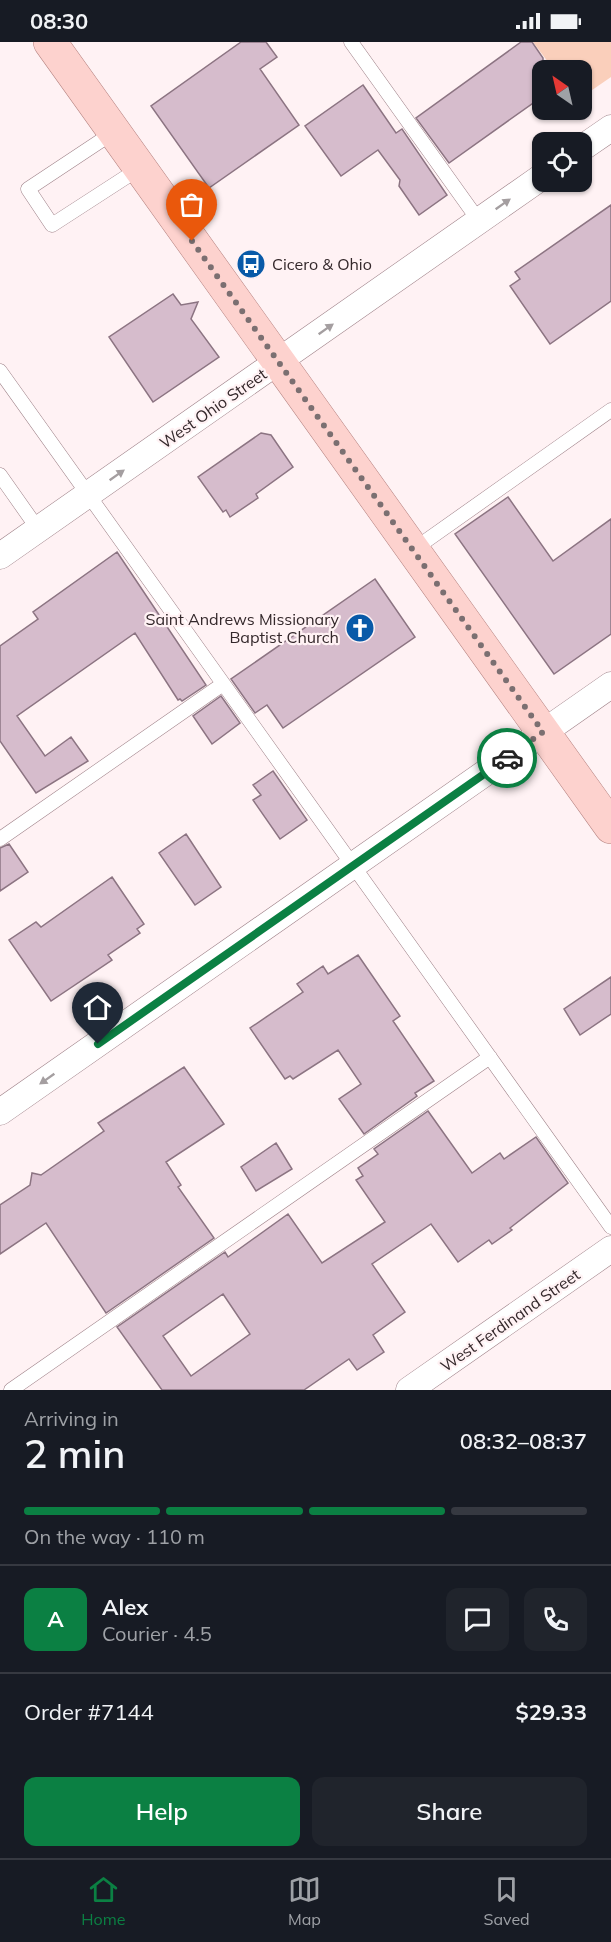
<!DOCTYPE html>
<html lang="en">
<head>
<meta charset="utf-8">
<style>
  body { margin:0; font-family:Mulish,sans-serif; background:#20242c; color:#f1f3f6; height:100vh; display:flex; flex-direction:column; font-size:22px; white-space:nowrap }
  * { box-sizing:border-box; margin:0 }
  p { font-size:20px; color:#9ea1a6 }
  .icon { flex:none; width:33px; height:33px; fill:none; stroke:currentColor; stroke-width:2; stroke-linecap:round; stroke-linejoin:round }
  .map { position:relative; height:1348px; overflow:hidden }
  .panel { display:flex; flex-direction:column; background:#171b24; flex:1 }
  .panel>* { flex:none }
  .needle { width:39px; rotate:326deg }
  .buttons { position:absolute; left:532px; top:18px; display:grid; gap:12px }
  .buttons a { display:grid; place-items:center; width:60px; height:60px; border-radius:12px; background:#171b24; box-shadow:0 2px 4px #0004; font-size:30px }
  .pin { position:absolute; display:grid; place-items:center; width:51px; height:51px; color:#fff; margin:-62px -26px; border-radius:50% 50% 50% 0; rotate:-45deg; box-shadow:0 0 6px #0007 }
  .pin .icon { rotate:45deg }
  .courier { position:absolute; display:grid; place-items:center; width:60px; height:60px; margin:-30px; border:4px solid #0b8043; border-radius:50%; background:#fff; color:#222; box-shadow:0 2px 8px #0007 }
  .overview em { font-style:normal; font-weight:600 }
  .overview div { display:flex; flex-direction:column-reverse }
  .overview { display:flex; align-items:center; justify-content:space-between; height:102px; padding:0 24px }
  h1 { font-size:39px; font-weight:600; line-height:45px }
  .bar { display:grid; grid-template-columns:repeat(4,1fr); gap:9px 6px; align-content:center; height:72px; padding:0 24px }
  .bar i { height:8px; border-radius:4px; background:#363941 }
  .bar .active { background:#0b8043 }
  .bar p { grid-column:span 4 }
  .line { display:flex; align-items:center; gap:15px; padding:0 24px; border-top:2px solid #363941 }
  .line div { flex:1 }
  .round { display:grid; place-items:center; flex:none; width:63px; height:63px; border-radius:12px; background:#20242c }
  .primary-button { display:flex; gap:12px; margin-top:auto; padding:12px 24px }
  .primary-button a { flex:1; height:69px; border-radius:12px; background:#0b8043; color:#fff; font-size:24px; font-weight:600; line-height:69px; text-align:center }
  .primary-button a+a { background:#20242c; color:#f1f3f6 }
  .status { display:flex; justify-content:space-between; align-items:center; height:42px; padding:0 30px; background:#171b24; direction:ltr }
  .status svg { height:16px; fill:currentColor }
  .tab-bar { display:flex; justify-content:space-around; align-items:center; height:84px; border-top:2px solid #363941; background:#171b24; font-size:16px; color:#9ea1a6 }
  .tab-bar a { display:grid; justify-items:center; gap:3px }
  .tab-bar .active { color:#0b8043 }
  .map>svg:first-child { display:block }
  .green { fill:#facfbb }
  .building { fill:#d6bccc; stroke:#8c7482; stroke-width:1.5; fill-rule:evenodd }
  .lines { fill:none; stroke-linecap:round; stroke-linejoin:round }
  .lane-casing { stroke:#9e8188; stroke-width:15 }
  .street-casing { stroke:#9e8188; stroke-width:27 }
  .primary-casing { stroke:#b58380; stroke-width:34 }
  .lane { stroke:#fff; stroke-width:14 }
  .street { stroke:#fff; stroke-width:26 }
  .primary { stroke:#fdd2ce; stroke-width:33 }
  .oneway { fill:#a49ea0 }
  .done { stroke:#7b6f71; stroke-width:6; stroke-dasharray:0 10.8 }
  .route { stroke:#0b8043; stroke-width:8 }
  .labels { text-anchor:middle; stroke-width:4.5; stroke-linejoin:round; paint-order:stroke }
  .poi-label { font-size:16px; fill:#34282b; stroke:#fff2f4; text-anchor:start }
  .street-label { font-size:16px; fill:#34282b; stroke:#fff2f4 }
</style>
</head>
<body>
<div class="status"><b>08:30</b><svg viewBox="0 0 49 12"><path d="M0 12V9h3v3zM5 12V6h3v6zM10 12V3h3v9zM15 12V0h3v12zM26 1h20v11H26zM47 4h2v5h-2z"/></svg></div>
<div class="map">
<svg width="611" height="1348" viewBox="0 0 611 1348">
  <rect width="100%" height="100%" fill="#fff2f4"/>
  <path class="green" d="M533,0H611V35L582,55V28H554Z"/>
  <path class="building" d="M241,0H266L277,15L260,27L299,83L209,146L151,64Z
    M521,0H532L543,16V54L449,121L416,76Z
    M363,43L396,91L402,87L447,153L419,173L399,144L400,138L378,108L341,134L305,84Z
    M611,163V259L550,302L510,244L520,237L515,230Z
    M173,252L181,263L198,260L191,277L219,315L153,360L109,295Z
    M261,391L271,393L293,425L256,452L258,456L230,475L226,468L223,470L198,435Z
    M508,455L553,519L611,477V592L554,632L455,492Z
    M117,510L206,643L182,659L180,657L178,658L135,591L17,674L45,714L71,695L88,719L36,751L0,699V604L38,577L33,570Z
    M375,537L415,595L283,686L267,663L255,671L231,637Z
    M221,654L240,681L212,702L193,674Z
    M273,729L307,778L280,797L253,758L261,753L253,743Z
    M186,792L221,845L195,863L159,811Z
    M9,802L28,830L0,849V806Z
    M112,835L144,882L137,887L140,891L108,913L112,918L51,959L9,898L36,880L41,885Z
    M358,913L400,974L393,979L434,1039L415,1051L417,1054L364,1092L339,1057L361,1042L338,1008L293,1037L290,1034L285,1037L250,986L303,950L297,942L323,924L328,932Z
    M611,935V972L580,993L564,967Z
    M184,1025L224,1082L166,1120L181,1143L178,1145L214,1196L106,1271L46,1181L0,1212V1163L30,1143L32,1131L41,1133L104,1089L98,1081Z
    M428,1069L472,1131L500,1111L504,1117L536,1095L568,1141L510,1186L512,1188L492,1202L489,1198L458,1220L431,1182L372,1222L405,1270L373,1293L384,1310L357,1328L349,1317L304,1348H162L117,1285L225,1210L228,1215L288,1172L322,1221L385,1180L356,1138L363,1134L358,1126L378,1112L374,1107ZM223,1252L250,1292L191,1334L163,1294Z
    M276,1101L292,1127L256,1149L241,1125Z"/>
  <g class="lines">
    <g class="lane-casing">
      <path id="lane" d="M351,0L479,179
        M114,90L28,147L52,183L140,126
        M0,329L611,1185
        M0,433L38,487
        M413,508L611,368
        M0,797L223,642
        M11,1348L490,1015"/>
    </g>
    <g class="street-casing">
      <path id="street" d="M582,106L611,86
        M0,514L543,134
        M0,1070L611,643
        M409,1348L611,1207"/>
    </g>
    <g class="primary-casing">
      <path id="primary" d="M50,0L611,785"/>
    </g>
    <use href="#lane" class="lane"/>
    <use href="#street" class="street"/>
    <use href="#primary" class="primary"/>
  </g>
  <defs><path id="oneway-solid" d="M-6-.8H1V-3.2L6.5 0L1 3.2V.8H-6Z" transform="scale(1.5)"/></defs>
  <g class="oneway">
    <use href="#oneway-solid" transform="translate(503 162) rotate(-35)"/>
    <use href="#oneway-solid" transform="translate(326 287) rotate(-35)"/>
    <use href="#oneway-solid" transform="translate(117 433) rotate(-35)"/>
    <use href="#oneway-solid" transform="translate(47 1037) rotate(145)"/>
  </g>
  <g class="lines">
    <path class="done" d="M192,199L543,690L507,716"/>
    <path class="route" d="M98,1002L507,716"/>
  </g>
  <defs>
    <g id="bus-disc" transform="scale(1.5)"><circle r="9.5" fill="#095aa8" stroke="#fff2f4"/><path d="M-5-6H5V4H4V6H2V4H-2V6H-4V4H-5ZM-3.5-4V0h7V-4ZM-3.5 1.2v1.5H-2V1.2ZM2 1.2v1.5H3.5V1.2Z" fill="#fff"/></g>
    <g id="church-disc" transform="scale(1.5)"><circle r="9.5" fill="#095aa8" stroke="#fff2f4"/><path d="M-1.2-6h2.4v3.5h3.3v2.4h-3.3V6h-2.4V-.1h-3.3v-2.4h3.3Z" fill="#fff"/></g>
  </defs>
  <g fill-rule="evenodd">
    <use href="#bus-disc" x="251" y="222"/>
    <use href="#church-disc" x="360" y="586"/>
  </g>
  <g class="labels">
    <g class="poi-label">
      <text x="272" y="228">Cicero &amp; Ohio</text>
      <text x="339" y="583" text-anchor="end">Saint Andrews Missionary<tspan x="339" dy="18">Baptist Church</tspan></text>
    </g>
    <g class="street-label">
      <text transform="translate(213 366) rotate(-35)" y="6">West Ohio Street</text>
      <text transform="translate(510 1278) rotate(-35)" y="6">West Ferdinand Street</text>
    </g>
  </g>
</svg>
<div class="buttons">
<a><svg class="needle" viewBox="-14 -14 28 28"><path d="M0-13l5 13h-10z" fill="#e53935"/><path d="M0 13l5-13h-10z" fill="#9ea1a6"/></svg></a>
<a><svg class="icon" aria-label="locate" viewBox="0 0 24 24"><circle cx="12" cy="12" r="6"/><path d="M12 2v4M12 18v4M2 12h4M18 12h4"/></svg></a>
</div>
<div class="pin" style="left:192px;top:199px;background:#ea580c"><svg class="icon" aria-label="bag" viewBox="0 0 24 24"><path d="M5 8h14l-1 12H6zM9 8a3 3 0 0 1 6 0"/></svg></div>
<div class="pin" style="left:98px;top:1002px;background:#1f2937"><svg class="icon" aria-label="home" viewBox="0 0 24 24"><path d="M3 11l9-7 9 7M6 9v11h12V9"/></svg></div>
<div class="courier" style="left:507px;top:716px"><svg class="icon" aria-label="car" viewBox="0 0 24 24"><path d="M5 17H2v-5l4-1 3-4h7l3 4 3 1v5h-3M9 17h6M6 11h13"/><circle cx="7" cy="17" r="2"/><circle cx="17" cy="17" r="2"/></svg></div>
</div>
<section class="panel">
<div class="overview"><div><h1>2 min</h1><p>Arriving in</p></div><em>08:32–08:37</em></div>
<div class="bar"><i class="active"></i><i class="active"></i><i class="active"></i><i></i><p>On the way · 110 m</p></div>
<div class="line" style="height:108px"><b class="round" style="background:#0b8043;color:#fff">A</b><div><b>Alex</b><p>Courier · 4.5</p></div><a class="round"><svg class="icon" aria-label="chat" viewBox="0 0 24 24"><path d="M4 5h16v11H9l-5 4z"/></svg></a><a class="round"><svg class="icon" aria-label="phone" viewBox="0 0 24 24"><path d="M5 4h4l2 5-3 2q2 4 5 5l2-3 5 2v4C11 20 4 13 5 4z"/></svg></a></div>
<div class="line" style="height:78px"><div>Order #7144</div><b>$29.33</b></div>
<div class="primary-button"><a>Help</a><a>Share</a></div>
</section>
<nav class="tab-bar">
<a class="active"><svg class="icon" aria-label="home" viewBox="0 0 24 24"><path d="M3 11l9-7 9 7M6 9v11h12V9"/></svg>Home</a>
<a><svg class="icon" aria-label="map" viewBox="0 0 24 24"><path d="M3 6l6-2 6 2 6-2v14l-6 2-6-2-6 2zM9 4v14M15 6v14"/></svg>Map</a>
<a><svg class="icon" aria-label="saved" viewBox="0 0 24 24"><path d="M7 4h10v16l-5-4-5 4z"/></svg>Saved</a>
</nav>
</body>
</html>
